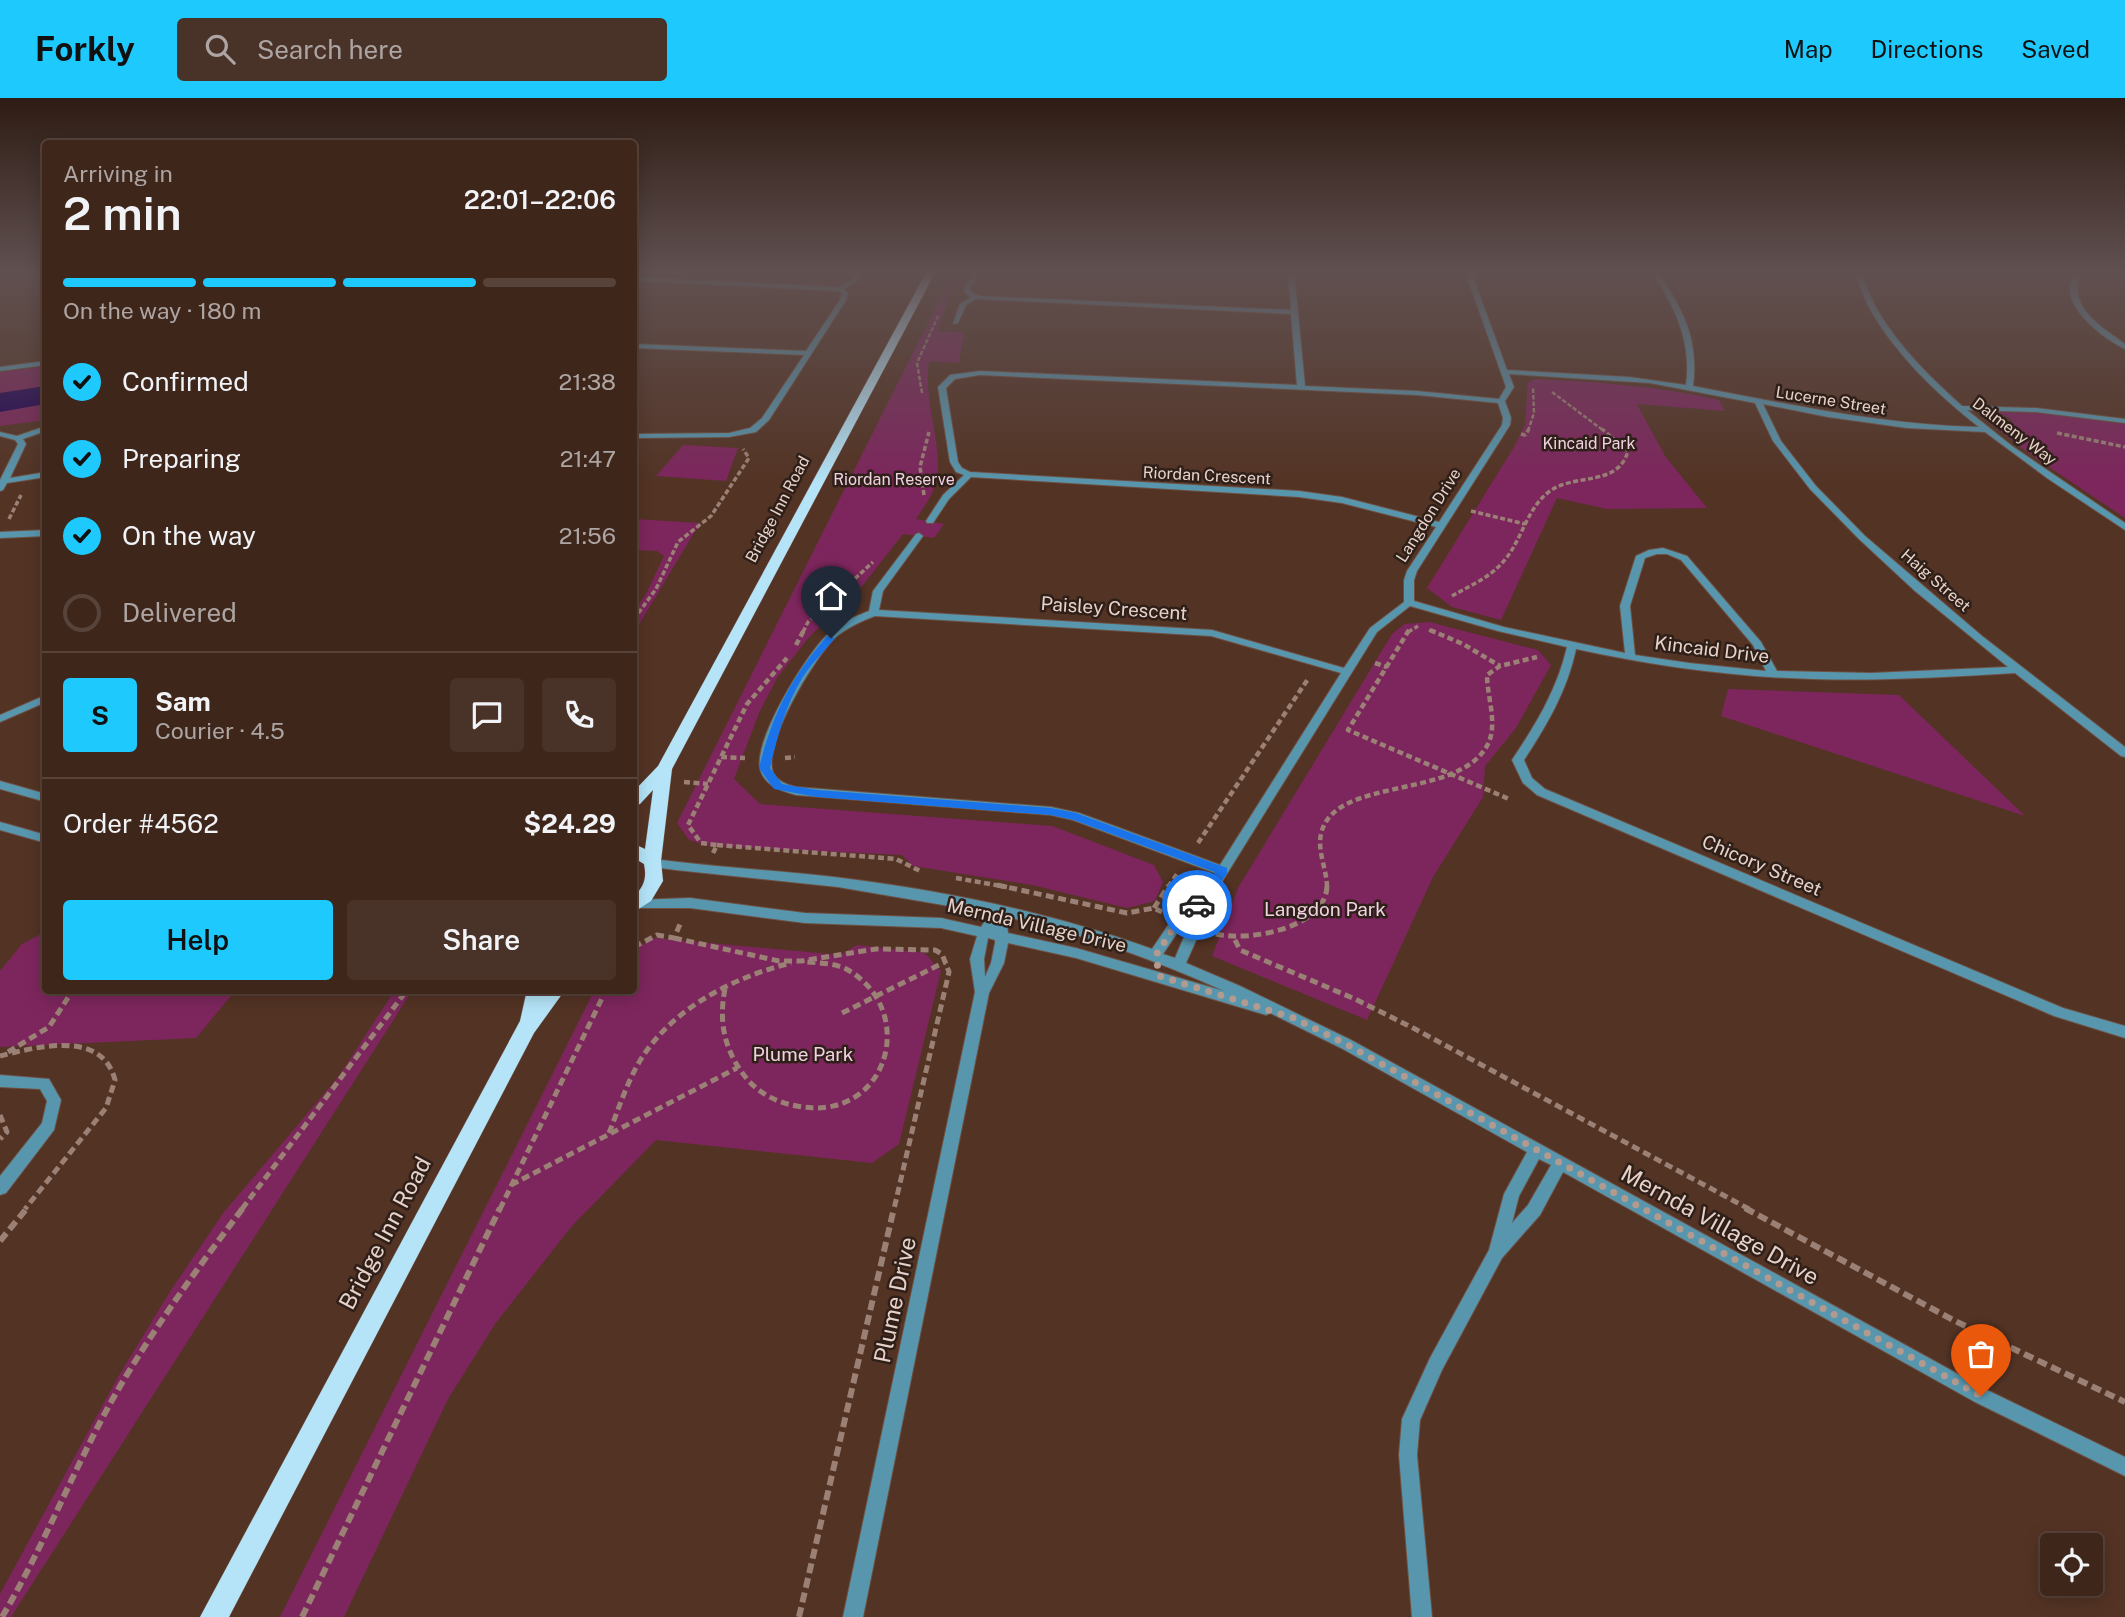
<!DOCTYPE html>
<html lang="en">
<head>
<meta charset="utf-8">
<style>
  body { margin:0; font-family:"Public Sans",sans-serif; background:#493228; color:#f1f3f6; height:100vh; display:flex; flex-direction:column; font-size:26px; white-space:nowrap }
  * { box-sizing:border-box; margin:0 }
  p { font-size:23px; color:#ada5a3 }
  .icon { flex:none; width:38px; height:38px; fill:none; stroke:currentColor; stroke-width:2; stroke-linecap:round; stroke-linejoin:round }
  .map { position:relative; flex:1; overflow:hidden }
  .sheet { position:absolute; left:42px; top:42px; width:595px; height:854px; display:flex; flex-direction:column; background:#3e261b; border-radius:7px; box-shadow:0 4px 18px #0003,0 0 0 2px #57433a }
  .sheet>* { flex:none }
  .controls { position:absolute; left:2040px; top:1435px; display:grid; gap:14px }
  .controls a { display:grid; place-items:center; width:63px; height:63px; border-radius:7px; background:#3e261b; box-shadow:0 4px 18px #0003,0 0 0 2px #57433a; font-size:35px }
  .pin { position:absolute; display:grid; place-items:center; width:60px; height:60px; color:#fff; margin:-72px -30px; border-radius:50% 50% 50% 0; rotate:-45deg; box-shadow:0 0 7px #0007 }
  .pin .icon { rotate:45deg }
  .courier { position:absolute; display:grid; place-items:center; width:70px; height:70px; margin:-35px; border:5px solid #1a73e8; border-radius:50%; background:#fff; color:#222; box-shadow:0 2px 9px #0007 }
  .headline em { font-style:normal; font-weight:600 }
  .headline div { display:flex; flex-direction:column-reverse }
  .headline { display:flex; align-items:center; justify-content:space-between; height:119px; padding:0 21px }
  h1 { font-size:46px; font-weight:600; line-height:52px }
  .bar { display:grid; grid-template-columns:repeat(4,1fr); gap:10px 7px; align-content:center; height:84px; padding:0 21px }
  .bar i { height:9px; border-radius:5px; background:#57433a }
  .bar .selected { background:#1ec9fd }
  .bar p { grid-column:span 4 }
  .line { display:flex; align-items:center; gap:18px; padding:0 21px; border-top:2px solid #57433a }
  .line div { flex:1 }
  .round { display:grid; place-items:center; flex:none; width:74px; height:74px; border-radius:7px; background:#493228 }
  ol { padding:0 21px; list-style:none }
  li { display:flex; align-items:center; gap:21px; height:77px }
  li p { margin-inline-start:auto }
  li .icon { padding:7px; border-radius:50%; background:#1ec9fd; color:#111; stroke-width:4 }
  li:last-child { color:#ada5a3 }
  li i { width:38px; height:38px; border:4px solid #57433a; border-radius:50% }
  .button { display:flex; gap:14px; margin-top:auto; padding:14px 21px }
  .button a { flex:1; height:80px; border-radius:7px; background:#1ec9fd; color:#111; font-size:28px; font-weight:600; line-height:80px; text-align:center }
  .button a+a { background:#493228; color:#f1f3f6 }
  header { display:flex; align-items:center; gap:42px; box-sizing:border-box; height:98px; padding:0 35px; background:#1ec9fd; color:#111 }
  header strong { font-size:33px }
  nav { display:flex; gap:38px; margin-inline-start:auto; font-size:24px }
  .search { width:490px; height:63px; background:#493228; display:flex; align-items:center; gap:18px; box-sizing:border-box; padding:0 24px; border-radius:7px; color:#ada5a3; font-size:26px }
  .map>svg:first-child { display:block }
  .green { fill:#7d265d }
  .water { fill:#1f0357 }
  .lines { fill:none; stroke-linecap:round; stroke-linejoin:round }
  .minor-casing { stroke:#6e5042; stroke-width:2 }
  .major-casing { stroke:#6e5042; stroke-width:1 }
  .path-far4 { stroke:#9b8175; stroke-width:2.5; stroke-dasharray:4.5 2; stroke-linecap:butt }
  .path-far3 { stroke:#9b8175; stroke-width:3.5; stroke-dasharray:5 2.5; stroke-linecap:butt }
  .path-far2 { stroke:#9b8175; stroke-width:4.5; stroke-dasharray:6 3.5; stroke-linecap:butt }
  .path-far1 { stroke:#9b8175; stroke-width:5; stroke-dasharray:8 4.5; stroke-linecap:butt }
  .path { stroke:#9b8175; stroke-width:6; stroke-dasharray:10 5; stroke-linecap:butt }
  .minor { fill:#5896ae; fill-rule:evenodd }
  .major { fill:#b5e4f8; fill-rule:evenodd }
  .route { fill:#1a73e8 }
  .done { stroke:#b39a8f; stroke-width:7; stroke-dasharray:0 12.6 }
  .labels { text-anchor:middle; stroke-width:5; stroke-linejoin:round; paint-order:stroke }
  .far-street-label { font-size:16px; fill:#e7d2c9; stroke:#2e1f18 }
  .far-park-label { font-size:16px; fill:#f0d2e2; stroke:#2e1f18 }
  .street-label { font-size:19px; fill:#e7d2c9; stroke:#2e1f18 }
  .park-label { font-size:19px; fill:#f0d2e2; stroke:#2e1f18 }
  .near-street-label { font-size:23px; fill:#e7d2c9; stroke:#2e1f18 }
</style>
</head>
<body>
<header>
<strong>Forkly</strong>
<div class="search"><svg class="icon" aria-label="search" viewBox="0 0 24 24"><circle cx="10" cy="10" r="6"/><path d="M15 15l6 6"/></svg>Search here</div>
<nav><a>Map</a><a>Directions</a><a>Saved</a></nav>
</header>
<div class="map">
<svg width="2125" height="1519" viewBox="0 0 2125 1519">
  <rect width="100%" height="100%" fill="#533324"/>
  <path class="green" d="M954,173H963L949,200L938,233L964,234L959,265L929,263C922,304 946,353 935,388C931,400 923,410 916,421L944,426L934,440L903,436L863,487L809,539L777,580L759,615L734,681L760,706L1052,728L1154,767L1163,784L1155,803L1127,810L1032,787L913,768L902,757L710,748L689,742L677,725Z
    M45,268V322L0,328V274Z
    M1536,281C1598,284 1659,288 1719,302L1725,313L1637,306L1665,358L1707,410L1607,411L1557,400L1501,522L1452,509L1427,490L1514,349L1525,327L1528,284Z
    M1996,314L2042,315L2125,326V420L2031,357L1990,325L2011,327V321Z
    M683,347L738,350L726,383L656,378Z
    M634,421L700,425L634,535V513L646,496L664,458L657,453L634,452Z
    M1429,524L1538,552L1551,567L1516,630L1485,668L1483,699L1433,779L1367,922L1212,858L1238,790L1392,536L1405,526Z
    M1728,591L1899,597L2025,718L1721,618Z
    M45,834L46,892L235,893L196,940L0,949V873L22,846Z
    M654,840L840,857L857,847L925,855L941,873L899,1046L872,1065L656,1042L571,1129L495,1226L448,1301L344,1519H280L594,893L634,892V851Z
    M389,893H412L11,1519H0V1496L118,1279L171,1192L224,1114L339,978L391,898Z"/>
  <path class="water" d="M45,288V306L0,314V295Z"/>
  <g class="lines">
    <g class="minor-casing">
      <path id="minor" d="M858,173H864L857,183L844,191L848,195L846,202L769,322L756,334L729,339L634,340V336L729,335L750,330L762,320L804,257L634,250V246L806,253L840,202L842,195L838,193L634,183V179L839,189L853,181Z
        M975,173H981L970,190L971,194L981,198L1291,212L1288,173H1294L1305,288L1417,293L1499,301L1506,289L1465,173H1471L1507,272L1629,279L1686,287C1692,243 1675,209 1651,173H1657C1683,211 1699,241 1693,288C1788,306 1882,327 1979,329C1938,297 1898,259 1871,213C1864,201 1860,186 1854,173H1860C1866,186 1871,201 1878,213C1900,250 1931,280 1962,308L2036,310L2125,321V325L2036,314L1967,312L2012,348L2125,425V432L2047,380L1985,334L1907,330L1828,319L1763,306L1781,343L1816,388L1865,438L1982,538L2125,649V659L2121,658L2015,575C1948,579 1881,583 1813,581C1734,579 1654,568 1576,551C1567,593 1547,627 1524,662L1532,680L1545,691L2063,910L2125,928V940L2054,918L1537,697L1523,685L1512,662C1536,626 1557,592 1567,549L1498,533L1410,508L1377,534L1210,803L1202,829L1186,865L1240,888L1351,942L1987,1292L2125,1359V1378L1975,1304L1563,1074L1540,1117L1502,1160L1442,1272L1420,1322L1417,1357L1432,1519H1412L1399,1357L1402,1321L1430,1260L1489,1152L1504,1096L1527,1054L1341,950L1270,915L1266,917L1076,860L1008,845L1004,865L989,895L863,1519H843L975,894L970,861L977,838L941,830L805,825L690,810H638L634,808V802L690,800L805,815L941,820L981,829L990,815L838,789L676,772L653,769L647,765L653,761C713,769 774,772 834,779C942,792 1050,814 1152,851L1173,820L1200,799L1215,775L1073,722L1051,717L796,697C782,693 767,689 761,674C750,646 806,557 827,537C839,525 854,519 869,513L873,493L916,436L919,435L923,438L883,493L879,512L1212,532L1344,570L1370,530L1404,504V482L1407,473L1436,429L1342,405L1299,399L971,379L949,401L933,425H927L926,423L943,397L964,377L956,374L950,364L938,289L950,277L980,273L1297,287L1291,216L976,201L966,207L958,225L953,226L960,206L971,199L966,196L964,190ZM1509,276L1650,285L1755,305L1773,343L1810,391L1859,441L1915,493L2008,569L1871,575L1777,573L1761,544L1687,458L1663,450L1649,452L1636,458L1620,508L1625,555L1504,529L1414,503V482L1417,473L1510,327L1511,320L1505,303L1514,289ZM980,277L1417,297L1498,305L1503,320L1502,327L1439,424L1342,399L1299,393L970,374L962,370L958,364L946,290L955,281ZM1657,456H1667L1681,462L1753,547L1766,573L1689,565L1635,557L1630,508L1645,460ZM875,518L1211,538L1341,575L1220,767L1079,715L1051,709L796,689C788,687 778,684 774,676C759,650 816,556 837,538C849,529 861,523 875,518ZM1193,818L1175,860L1163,856L1183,826ZM1006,819C1082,835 1153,861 1224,893L1076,850L1008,835ZM988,840L995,842V845L991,865L985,879L984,861ZM1539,1061L1551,1067L1528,1107L1512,1125L1519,1098Z
        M2074,173H2080C2068,210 2099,227 2125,246V251C2105,241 2075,219 2070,195C2069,187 2071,181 2074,173Z
        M46,263V267L0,273V269Z
        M46,328V333L23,341L26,346L10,380L46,374V379L7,385L3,392L0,393V382L18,346L15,342L0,338V334L17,338Z
        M46,432V438L0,440V434Z
        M46,597V604L0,624V617Z
        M0,683L46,696V704L0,691Z
        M0,724L46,737V745L0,732Z
        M0,977L49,981L61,1002L54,1032L6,1095L0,1097V1078L42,1025L47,1003L40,991L0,989Z"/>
    </g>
    <g class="major-casing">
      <path id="major" d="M927,173H936L672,671L661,763L663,783L651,803L634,814V798C644,789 647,780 644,766L634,760V746L645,751L653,692L640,706L634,708V693L658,668Z
        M527,892H565L534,935L229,1519H200L520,923Z"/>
    </g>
    <path class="path-far4" d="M1552,294L1604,333
      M922,295L917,265L938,218
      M1528,333L1534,315L1533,290"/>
    <path class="path-far3" d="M2057,335L2125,349
      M1521,336L1525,337L1529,331
      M924,397L920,369L929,334
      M1471,413L1525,426
      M9,421L21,397
      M1452,498C1469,488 1489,480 1502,465C1522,444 1526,410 1550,393C1575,375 1618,389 1628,353L1602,331
      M634,521L656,491L678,444L711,418L749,360L743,351
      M1429,532L1434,534
      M803,534L808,524L873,464
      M1408,534L1418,528"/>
    <path class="path-far2" d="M1409,532L1348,632L1509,701
      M1430,532L1463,546L1500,568
      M796,547L804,532
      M1375,565L1387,569
      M721,659L745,660
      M785,660L795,659
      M684,684L708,686
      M1198,745L1308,581
      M717,747L896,761L920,773
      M713,755L717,747L701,745L688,727L747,606L787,560
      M956,780L1007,789
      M1168,789L1177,776
      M1327,789C1327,772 1317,753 1321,736C1334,677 1459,703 1488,646C1498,626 1487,598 1487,577L1500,568L1537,559"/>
    <path class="path-far1" d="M997,787L1127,815L1154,810L1162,814
      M1154,810L1169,787
      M1216,836C1249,844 1327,830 1327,787
      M674,840L779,863H801L876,851L935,852L942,856L949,874L894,1111
      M1235,842L1240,852L1355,901L1415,931L1749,1111
      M634,849L657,837L674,840L681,824
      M725,891C718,925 725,954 747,981C760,996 778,1005 797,1008C887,1026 920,914 848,872C836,865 819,865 806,864
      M842,915L945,864
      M8,954L49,929L73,892
      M0,958C36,949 102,931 115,982L106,1010L25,1111
      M0,1017L7,1034L0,1041
      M609,1035C619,1010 627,984 641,961C673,910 734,879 791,865
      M511,1087L737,970
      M242,1111L407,892
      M500,1111L606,892"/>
    <path class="path" d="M1745,1110L1955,1223L2125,1304
      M0,1143L27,1110
      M2,1519C46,1445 76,1364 119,1290C156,1227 199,1168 243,1110
      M302,1519L500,1110
      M799,1519L894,1110"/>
    <use href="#minor" class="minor"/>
    <use href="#major" class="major"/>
  </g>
  <linearGradient id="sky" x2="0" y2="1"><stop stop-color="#2e1c14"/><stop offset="0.45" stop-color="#605050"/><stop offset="1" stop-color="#605050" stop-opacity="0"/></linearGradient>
  <rect width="2125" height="386" fill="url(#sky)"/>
  <path class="route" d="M827,538L835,540C826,551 816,561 807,573C787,601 778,637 770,670L782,686L817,692L1051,710L1076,715L1227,770V776L1197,812L1191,807L1215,774L1074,722L1051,717L817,699L774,691L759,670C773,615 790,581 827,538Z"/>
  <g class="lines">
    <path class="done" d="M1197,807L1178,823L1156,857L1159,878L1294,920L1346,946L1981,1298"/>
  </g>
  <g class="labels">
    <g class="far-street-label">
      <text transform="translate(1831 302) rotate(9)" y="6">Lucerne Street</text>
      <text transform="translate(2015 333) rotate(37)" y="6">Dalmeny Way</text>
      <text transform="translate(1207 377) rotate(3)" y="6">Riordan Crescent</text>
      <text transform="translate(777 411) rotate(-62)" y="6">Bridge Inn Road</text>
      <text transform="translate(1428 417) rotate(-58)" y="6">Langdon Drive</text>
      <text transform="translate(1936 482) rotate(41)" y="6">Haig Street</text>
    </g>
    <g class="far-park-label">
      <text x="1589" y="351">Kincaid Park</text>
      <text x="894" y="387">Riordan Reserve</text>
    </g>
    <g class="street-label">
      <text transform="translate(1114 510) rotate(4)" y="7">Paisley Crescent</text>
      <text transform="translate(1712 551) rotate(7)" y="7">Kincaid Drive</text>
      <text transform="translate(1762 767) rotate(23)" y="7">Chicory Street</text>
      <text transform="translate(1037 827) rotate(13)" y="7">Mernda Village Drive</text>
    </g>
    <g class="park-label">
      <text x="1325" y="818">Langdon Park</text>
      <text x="803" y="963">Plume Park</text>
    </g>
    <g class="near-street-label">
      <text transform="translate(1720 1127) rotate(29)" y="8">Mernda Village Drive</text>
      <text transform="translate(385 1135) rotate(-62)" y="8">Bridge Inn Road</text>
      <text transform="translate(895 1202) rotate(-78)" y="8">Plume Drive</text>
    </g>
  </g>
</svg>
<div class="controls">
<a><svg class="icon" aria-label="locate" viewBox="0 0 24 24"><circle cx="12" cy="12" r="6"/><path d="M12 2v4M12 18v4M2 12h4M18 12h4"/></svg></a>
</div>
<div class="pin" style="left:1981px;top:1298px;background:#ea580c"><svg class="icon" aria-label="bag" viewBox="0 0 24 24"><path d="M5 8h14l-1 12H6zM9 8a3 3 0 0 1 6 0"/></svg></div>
<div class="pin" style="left:831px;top:540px;background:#1f2937"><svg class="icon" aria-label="home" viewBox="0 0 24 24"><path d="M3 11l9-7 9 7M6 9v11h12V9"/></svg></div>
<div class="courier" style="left:1197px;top:807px"><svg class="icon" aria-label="car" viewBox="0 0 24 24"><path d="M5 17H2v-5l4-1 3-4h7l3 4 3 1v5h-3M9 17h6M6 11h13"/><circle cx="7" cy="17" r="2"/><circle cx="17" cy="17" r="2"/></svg></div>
<section class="sheet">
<div class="headline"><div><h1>2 min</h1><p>Arriving in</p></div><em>22:01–22:06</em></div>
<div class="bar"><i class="selected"></i><i class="selected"></i><i class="selected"></i><i></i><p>On the way · 180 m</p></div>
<ol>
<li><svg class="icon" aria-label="check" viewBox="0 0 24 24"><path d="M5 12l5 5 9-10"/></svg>Confirmed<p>21:38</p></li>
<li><svg class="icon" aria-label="check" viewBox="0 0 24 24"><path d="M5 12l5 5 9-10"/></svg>Preparing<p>21:47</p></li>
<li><svg class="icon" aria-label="check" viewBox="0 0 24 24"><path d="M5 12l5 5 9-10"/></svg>On the way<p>21:56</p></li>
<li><i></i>Delivered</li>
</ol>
<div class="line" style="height:126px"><b class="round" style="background:#1ec9fd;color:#111">S</b><div><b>Sam</b><p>Courier · 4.5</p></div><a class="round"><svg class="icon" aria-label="chat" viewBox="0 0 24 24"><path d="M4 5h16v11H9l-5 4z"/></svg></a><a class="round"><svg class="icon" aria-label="phone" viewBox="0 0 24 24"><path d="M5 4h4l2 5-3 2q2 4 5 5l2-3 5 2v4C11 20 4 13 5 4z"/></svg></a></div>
<div class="line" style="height:91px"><div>Order #4562</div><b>$24.29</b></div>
<div class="button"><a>Help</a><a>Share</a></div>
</section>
</div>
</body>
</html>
